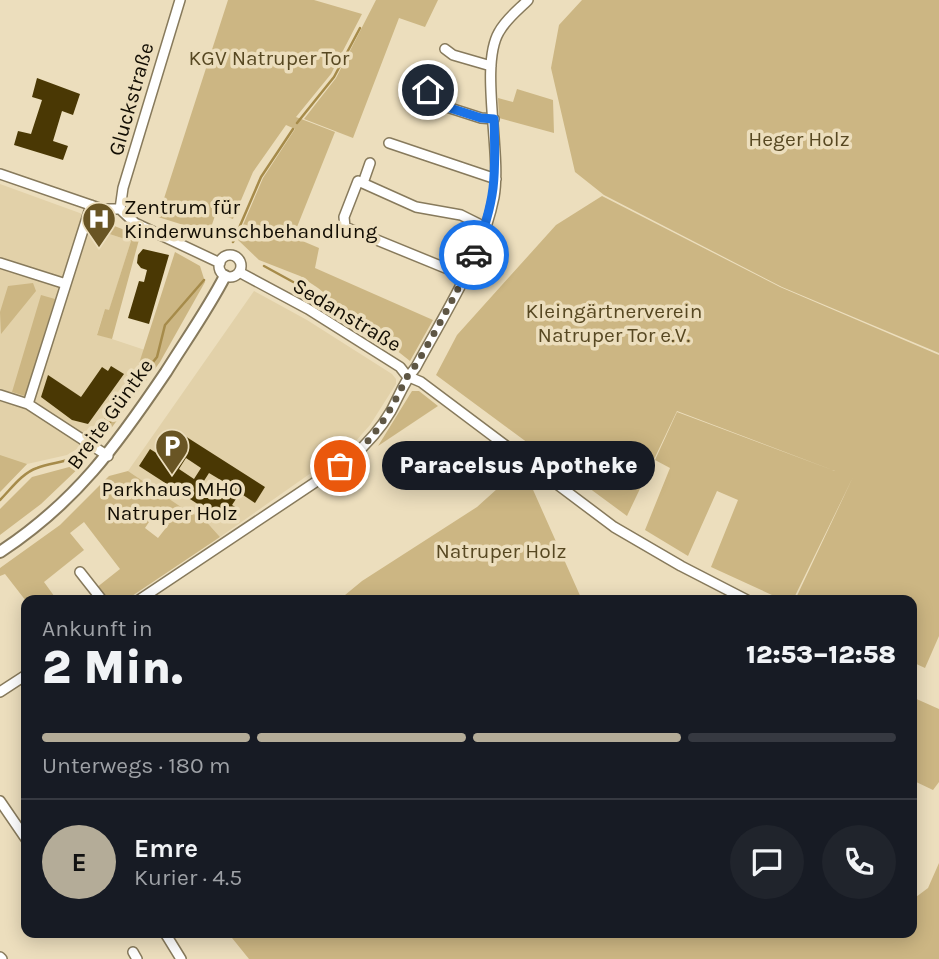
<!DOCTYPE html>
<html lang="de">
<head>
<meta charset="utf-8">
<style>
  body { margin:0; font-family:Karla,sans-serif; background:#20242c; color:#f1f3f6; height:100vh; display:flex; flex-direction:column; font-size:26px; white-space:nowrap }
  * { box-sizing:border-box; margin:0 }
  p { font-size:23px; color:#9ea1a6 }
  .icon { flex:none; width:38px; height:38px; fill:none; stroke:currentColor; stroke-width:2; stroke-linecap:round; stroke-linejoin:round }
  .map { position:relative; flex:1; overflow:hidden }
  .drawer { position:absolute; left:21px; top:595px; width:896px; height:343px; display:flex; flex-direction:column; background:#171b24; border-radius:14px; box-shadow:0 4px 18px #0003 }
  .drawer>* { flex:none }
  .pin { position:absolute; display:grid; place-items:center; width:60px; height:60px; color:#fff; margin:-30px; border:4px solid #fff; border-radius:50%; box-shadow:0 2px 7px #0007 }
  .courier { position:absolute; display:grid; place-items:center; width:70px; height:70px; margin:-35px; border:5px solid #1a73e8; border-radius:50%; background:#fff; color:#222; box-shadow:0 2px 9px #0007 }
  .bubble { position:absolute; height:49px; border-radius:24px; background:#171b24; box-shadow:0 4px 18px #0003; font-size:23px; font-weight:800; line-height:49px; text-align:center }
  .summary em { font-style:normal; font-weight:800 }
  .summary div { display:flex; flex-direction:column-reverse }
  .summary { display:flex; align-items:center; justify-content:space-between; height:119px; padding:0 21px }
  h1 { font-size:46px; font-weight:800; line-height:52px }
  .bar { display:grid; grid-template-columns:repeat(4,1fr); gap:10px 7px; align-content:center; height:84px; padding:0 21px }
  .bar i { height:9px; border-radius:5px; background:#363941 }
  .bar .current { background:#b4ac98 }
  .bar p { grid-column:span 4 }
  .line { display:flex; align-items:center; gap:18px; padding:0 21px; border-top:2px solid #363941 }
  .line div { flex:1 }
  .round { display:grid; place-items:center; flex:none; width:74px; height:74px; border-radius:37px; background:#20242c }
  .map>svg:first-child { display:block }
  .built { fill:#e2d1a9 }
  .green { fill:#ccb683 }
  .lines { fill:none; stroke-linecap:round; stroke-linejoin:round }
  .stream { stroke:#a68b4a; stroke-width:2.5 }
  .building { fill:#4a3804; fill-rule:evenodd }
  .minor-casing { stroke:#877a5c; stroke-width:12 }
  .tertiary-casing { stroke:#877a5c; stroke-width:14 }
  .minor { stroke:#fff; stroke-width:9 }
  .tertiary { stroke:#fff; stroke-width:10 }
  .done { stroke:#5e5644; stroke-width:7; stroke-dasharray:0 12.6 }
  .route { stroke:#1a73e8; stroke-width:9 }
  .labels { text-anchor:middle; stroke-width:7; stroke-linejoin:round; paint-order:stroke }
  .park-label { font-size:21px; fill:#574822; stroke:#ecdebd }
  .street-label { font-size:21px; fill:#120d03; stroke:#ecdebd }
  .poi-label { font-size:21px; fill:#120d03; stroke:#ecdebd; text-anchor:start }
</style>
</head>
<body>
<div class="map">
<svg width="939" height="959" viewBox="0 0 939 959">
  <rect width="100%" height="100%" fill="#ecdebd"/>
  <path class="built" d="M0,184L99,220L97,230L131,241L109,311L105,309L97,334L145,350L134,379L82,446L67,455L27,464L0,492Z
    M254,291L307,320L392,374L396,379V384L370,425L355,442L220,537L203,518L191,514L128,471Z"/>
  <path class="green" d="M228,0H314L362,14L331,74L296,117L335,132L293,237L319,248L315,268L433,320L410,361L318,288L300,276L259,260L237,239L263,178L295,129L286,125L253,172L233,219L216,213L209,233L158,217Z
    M376,0H438L425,27L399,18L353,138L304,119L336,78Z
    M582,0H939V353L782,287L604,195L575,172L551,68L559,25Z
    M517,89L553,100L554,133L499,118L498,98L513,102Z
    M602,196L780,287L939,355V636L925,668L912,662V600H795L853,477L793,600H783L711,567L738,500L717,491L688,556L645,530L670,468L655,460L677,412L835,471L677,411L627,516L436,375L457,335L556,225Z
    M99,220L140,236L112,339L97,335L105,309L109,310L131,241L97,230Z
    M175,252L200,266L205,282L160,362L107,434L93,433L134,379Z
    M33,283L36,291L1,334L0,312L8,286Z
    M41,295L55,299L25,396L12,392Z
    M412,391H419L438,406L378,446Z
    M0,455L27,464L0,492Z
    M84,463L41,504L0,535V509L32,477Z
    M519,469L526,474L582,600H339L362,581L477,507Z
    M128,471L184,509L165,520L155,513L145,528L158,538L169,524L167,522L186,511L203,518L220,537L126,600H106L96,588L120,569L84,522L70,533L84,550L44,582L57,600L26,601L5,574L0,576V568L60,525L109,476Z
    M912,697L939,709V782L933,790L912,780Z
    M939,863V959H249L228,933H851L861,937L867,933H912V900L928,888Z"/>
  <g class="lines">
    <path class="stream" d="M297,123L334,77L360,28
      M233,242L261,177L293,129
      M264,266L315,294L369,331
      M92,443L117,414L125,397L157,357L165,325L204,280
      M0,500C11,489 22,473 37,468C55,461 74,463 88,448"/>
  </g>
  <path class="building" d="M37,78L80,94L73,115L62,111L53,141L68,146L63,160L14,145L18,131L31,134L42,100L32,97Z
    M143,249L169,255L149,324L128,318L139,281L144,282L147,270L141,268L137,263L138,255Z
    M111,366L124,374L88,424L72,420L41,397L48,375L81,397L102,367L108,371Z
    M174,429L265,487L255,503L240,493L232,505L237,508L227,523L139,466L150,449L158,454ZM186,458L201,468L194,479L179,469ZM209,473L224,482L216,494L202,484Z"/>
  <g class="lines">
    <g class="minor-casing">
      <path id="minor" d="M445,49L453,55L491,66
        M428,90L425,100L481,118L494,119
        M389,143L496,179
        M0,174L102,209H120
        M363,183L370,163
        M120,209L123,188L180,0
        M120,209L135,223L220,263
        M219 266a11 11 0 1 1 22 0a11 11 0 1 1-22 0Z
        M0,263L66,284
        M239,272L308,309L400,367L407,376L421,382L614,527L681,566L747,600
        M465,276L345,227L344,217L358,181L416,207L461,215L485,227
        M0,395L28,404L108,456
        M28,404L91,205
        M80,572L102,600
        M139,600L350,459C366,445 380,430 391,411C399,396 405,380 416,367C445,313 482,257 494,197C502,153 479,66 499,32C506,19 518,10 528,0
        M0,692L26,675
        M0,801L26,839
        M165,933L181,959
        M133,952L137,959
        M0,957L2,959"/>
    </g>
    <g class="tertiary-casing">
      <path id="tertiary" d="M0,552C76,502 116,446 166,372C186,340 208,309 225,276"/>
    </g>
    <use href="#minor" class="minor"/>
    <use href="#tertiary" class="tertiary"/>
  </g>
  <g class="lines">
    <path class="done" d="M340,466C373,443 390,412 407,377C410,371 416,366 419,360C439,325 458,291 474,255"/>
    <path class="route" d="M428,90L425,100L481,118L494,119C496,176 496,201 474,255"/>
  </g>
  <defs>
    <g id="hospital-pin" transform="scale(1.75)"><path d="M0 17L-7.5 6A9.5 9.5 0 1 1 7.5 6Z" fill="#695524" stroke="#ecdebd"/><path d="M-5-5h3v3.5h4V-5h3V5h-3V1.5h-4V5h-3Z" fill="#fff"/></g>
    <g id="parking-pin" transform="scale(1.75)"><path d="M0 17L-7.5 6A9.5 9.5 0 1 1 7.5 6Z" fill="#695524" stroke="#ecdebd"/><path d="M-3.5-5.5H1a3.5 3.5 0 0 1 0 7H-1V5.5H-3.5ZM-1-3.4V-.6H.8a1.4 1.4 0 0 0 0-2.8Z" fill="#fff"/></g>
  </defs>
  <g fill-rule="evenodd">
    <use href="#hospital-pin" x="99" y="219"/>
    <use href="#parking-pin" x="172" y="446"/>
  </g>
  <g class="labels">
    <g class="park-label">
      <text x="269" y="65">KGV Natruper Tor</text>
      <text x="799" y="146">Heger Holz</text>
      <text x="614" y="318">Kleingärtnerverein<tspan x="614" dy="24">Natruper Tor e.V.</tspan></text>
      <text x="501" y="558">Natruper Holz</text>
    </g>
    <g class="street-label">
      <text transform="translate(131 99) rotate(-74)" y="7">Gluckstraße</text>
      <text transform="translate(347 315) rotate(31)" y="7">Sedanstraße</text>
      <text transform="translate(110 414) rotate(-54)" y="7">Breite Güntke</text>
    </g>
    <g class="poi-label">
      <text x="124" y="214">Zentrum für<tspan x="124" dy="24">Kinderwunschbehandlung</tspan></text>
      <text x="172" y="496" text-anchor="middle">Parkhaus MHO<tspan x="172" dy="24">Natruper Holz</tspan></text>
    </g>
  </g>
</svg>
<div class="pin" style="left:340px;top:466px;background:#ea580c"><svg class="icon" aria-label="bag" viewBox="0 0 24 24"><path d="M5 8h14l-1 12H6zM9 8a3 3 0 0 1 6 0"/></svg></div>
<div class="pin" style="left:428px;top:90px;background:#1f2937"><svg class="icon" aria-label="home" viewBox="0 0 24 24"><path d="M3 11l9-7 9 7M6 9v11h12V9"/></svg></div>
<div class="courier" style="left:474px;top:255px"><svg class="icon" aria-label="car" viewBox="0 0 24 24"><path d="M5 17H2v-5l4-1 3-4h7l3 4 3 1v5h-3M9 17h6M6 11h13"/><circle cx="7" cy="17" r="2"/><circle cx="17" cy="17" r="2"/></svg></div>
<div class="bubble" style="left:382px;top:441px;width:273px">Paracelsus Apotheke</div>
<section class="drawer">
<div class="summary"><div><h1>2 Min.</h1><p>Ankunft in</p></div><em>12:53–12:58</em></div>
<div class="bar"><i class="current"></i><i class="current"></i><i class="current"></i><i></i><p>Unterwegs · 180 m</p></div>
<div class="line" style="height:126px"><b class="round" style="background:#b4ac98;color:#111">E</b><div><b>Emre</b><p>Kurier · 4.5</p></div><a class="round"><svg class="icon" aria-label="chat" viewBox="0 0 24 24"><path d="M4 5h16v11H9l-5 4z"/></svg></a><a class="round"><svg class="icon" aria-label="phone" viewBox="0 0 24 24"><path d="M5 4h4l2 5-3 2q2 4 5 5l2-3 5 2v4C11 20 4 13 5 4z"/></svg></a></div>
</section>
</div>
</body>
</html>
